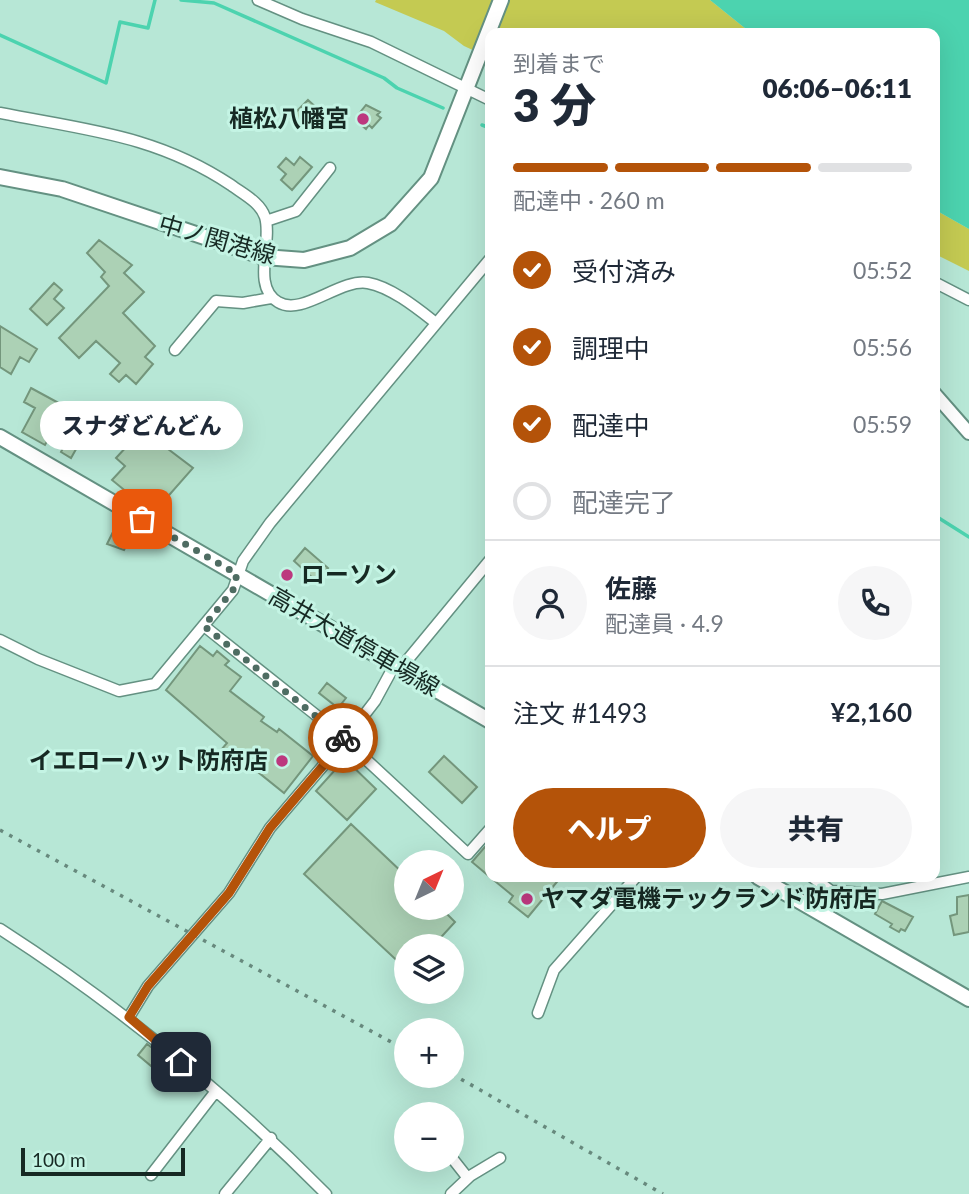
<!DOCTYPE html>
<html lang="ja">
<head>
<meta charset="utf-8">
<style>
  body { margin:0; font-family:Lato,"Noto Sans JP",sans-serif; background:#f6f6f7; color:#1f2937; height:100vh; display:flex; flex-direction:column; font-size:26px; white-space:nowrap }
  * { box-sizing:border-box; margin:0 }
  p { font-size:23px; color:#747a83 }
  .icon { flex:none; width:38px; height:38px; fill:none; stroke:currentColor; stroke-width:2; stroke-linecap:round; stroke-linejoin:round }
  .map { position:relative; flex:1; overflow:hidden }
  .side { position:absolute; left:485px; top:28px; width:455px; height:854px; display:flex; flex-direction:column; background:#fff; border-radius:14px; box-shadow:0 7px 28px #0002 }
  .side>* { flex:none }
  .needle { width:46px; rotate:43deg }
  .buttons { position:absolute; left:394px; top:850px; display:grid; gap:14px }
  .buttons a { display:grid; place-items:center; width:70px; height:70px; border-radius:50%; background:#fff; box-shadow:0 7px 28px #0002; font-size:35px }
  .scale { position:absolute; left:21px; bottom:18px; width:164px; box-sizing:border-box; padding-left:7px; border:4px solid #162923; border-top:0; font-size:19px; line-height:24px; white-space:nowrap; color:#162923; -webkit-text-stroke:5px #c4f4e4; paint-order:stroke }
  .pin { position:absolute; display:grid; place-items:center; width:60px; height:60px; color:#fff; margin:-30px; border-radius:14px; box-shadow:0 4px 10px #0006 }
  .courier { position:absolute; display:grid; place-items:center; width:70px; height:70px; margin:-35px; border:5px solid #b45309; border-radius:50%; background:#fff; color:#222; box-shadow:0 2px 9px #0007 }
  .bubble { position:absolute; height:49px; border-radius:24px; background:#fff; box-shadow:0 7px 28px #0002; font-size:23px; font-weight:800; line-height:49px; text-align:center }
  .head em { font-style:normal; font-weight:800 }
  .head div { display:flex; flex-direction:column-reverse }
  .head { display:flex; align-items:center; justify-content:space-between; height:119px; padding:0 28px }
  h1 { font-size:46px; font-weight:800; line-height:52px }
  .bar { display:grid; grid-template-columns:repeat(4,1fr); gap:10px 7px; align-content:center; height:84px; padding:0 28px }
  .bar i { height:9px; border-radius:5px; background:#e0e1e3 }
  .bar .active { background:#b45309 }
  .bar p { grid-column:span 4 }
  .line { display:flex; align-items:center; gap:18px; padding:0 28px; border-top:2px solid #e0e1e3 }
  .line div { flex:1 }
  .round { display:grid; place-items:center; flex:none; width:74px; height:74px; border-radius:37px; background:#f6f6f7 }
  ol { padding:0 28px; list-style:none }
  li { display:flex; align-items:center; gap:21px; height:77px }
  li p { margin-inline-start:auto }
  li .icon { padding:7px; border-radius:50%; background:#b45309; color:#fff; stroke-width:4 }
  li:last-child { color:#747a83 }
  li i { width:38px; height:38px; border:4px solid #e0e1e3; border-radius:50% }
  .cta { display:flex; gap:14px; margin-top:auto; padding:14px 28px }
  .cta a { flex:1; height:80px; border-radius:42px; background:#b45309; color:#fff; font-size:28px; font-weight:800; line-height:80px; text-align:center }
  .cta a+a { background:#f6f6f7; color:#1f2937 }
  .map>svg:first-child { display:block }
  .green { fill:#c4ca52 }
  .water { fill:#4cd3af }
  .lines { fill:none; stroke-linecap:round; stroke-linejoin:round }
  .stream { stroke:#4cd3af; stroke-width:3.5 }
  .building { fill:#acd1b5; stroke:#74967c; stroke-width:2 }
  .minor-casing { stroke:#649182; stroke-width:13 }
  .tertiary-casing { stroke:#649182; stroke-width:16 }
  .secondary-casing { stroke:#649182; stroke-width:18 }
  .minor { stroke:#fff; stroke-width:10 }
  .tertiary { stroke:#fff; stroke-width:12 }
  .secondary { stroke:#fff; stroke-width:14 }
  .rail { stroke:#67897d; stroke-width:3.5; stroke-dasharray:3.5 7; stroke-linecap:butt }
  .done { stroke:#4e6c62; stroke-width:7; stroke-dasharray:0 12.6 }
  .route { stroke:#b45309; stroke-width:9 }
  .poi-dot { fill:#bc387e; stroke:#c4f4e4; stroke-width:2.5 }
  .labels { text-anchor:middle; stroke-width:6; stroke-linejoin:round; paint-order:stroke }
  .poi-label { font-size:24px; font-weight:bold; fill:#162923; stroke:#c4f4e4; text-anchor:end }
  .street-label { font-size:24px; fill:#162923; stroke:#c4f4e4 }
</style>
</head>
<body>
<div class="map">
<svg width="969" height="1194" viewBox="0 0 969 1194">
  <rect width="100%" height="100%" fill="#b7e7d6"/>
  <path class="green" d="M376,0H710L751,33H490V58L464,46L444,31L375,2Z
    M934,193L940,198L939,212L969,229V271L935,254Z"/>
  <path class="water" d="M710,0H969V229L939,212L940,198L935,193L934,33H751Z"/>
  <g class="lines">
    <path class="stream" d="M181,0L214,3L384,78L397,88L443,108
      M0,35L106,83L120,22L148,28L155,0
      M482,125L490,128
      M934,515L969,537"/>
  </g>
  <path class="building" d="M308,100L318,109L302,128L290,118Z
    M366,105L380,112L377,115L381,118L372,128L369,125L366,129L359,123L362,119L358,115Z
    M300,157L312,167L292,190L281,180L286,174L278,167L286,158L294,165Z
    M99,240L132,265L124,273L144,292L123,313L155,346L145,357L153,364L136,384L126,375L119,382L110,374L120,363L96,341L79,358L59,338L109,286L101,277L105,272L87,253Z
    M54,283L62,290L54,299L64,308L47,325L30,309Z
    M0,326L37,349L29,362L20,357L11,374L0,367Z
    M31,388L66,407L45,445L22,432L35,408L24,402Z
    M79,420L89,426L71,458L61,452Z
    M135,424L193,468L163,502L154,494L144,506L112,480L125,466L116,458L129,444L122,438Z
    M118,522L134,531L124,550L107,544Z
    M305,548L328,568L316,581L294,561Z
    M200,646L213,656L217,651L229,661L225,665L241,677L230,691L264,717L261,721L277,732L279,729L313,756L284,793L243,760L240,764L221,750L227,743L166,690Z
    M327,683L346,698L338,708L319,693Z
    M444,756L477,787L462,803L429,772Z
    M345,759L376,789L347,820L316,791Z
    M351,824L406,876V908H441L455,922L432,947H406V969L304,874Z
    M490,841V877L472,862Z
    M490,877H561L528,917L509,902L513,896Z
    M969,895V932L954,935L950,916L957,914V897Z
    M882,901L913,917L905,931L901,929L899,932L890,927L892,924L875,914Z
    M147,1044L173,1064L163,1076L138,1055Z"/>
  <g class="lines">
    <g class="minor-casing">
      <path id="minor" d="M258,0L302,19L371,42L490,100
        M0,113C86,130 156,135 231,185C243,194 260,202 265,217C273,242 251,286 278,302C302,317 340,278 368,283C391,287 418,309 436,323
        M266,221L296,211L330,168
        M934,282L969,300
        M175,350L216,301L243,303L271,298
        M204,626L331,727L468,854L490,829
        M0,640L38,659L119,691L155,684L233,590L243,561L270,523L490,259
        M400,669L490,560
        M812,877L831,891L882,894L969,877
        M0,929C118,1005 227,1094 326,1194
        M538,1013L554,970L636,877
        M129,1017L148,986L229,893L270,828L345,740L375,701L394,666
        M452,1158L467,1177
        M151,1175L216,1091
        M225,1194L271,1138
        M451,1194L470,1176L500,1158"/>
    </g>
    <g class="tertiary-casing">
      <path id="tertiary" d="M934,393L969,433"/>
    </g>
    <g class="secondary-casing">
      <path id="secondary" d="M0,177L62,189L264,257L304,260L350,248L390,224L431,178L501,0
        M0,437L490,721
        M758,877L969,999"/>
    </g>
    <use href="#minor" class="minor"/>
    <use href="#tertiary" class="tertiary"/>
    <use href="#secondary" class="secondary"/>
    <path class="rail" d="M0,830L406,1050
      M452,1074L663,1194"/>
  </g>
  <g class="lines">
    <path class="done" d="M142,519L237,574L233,590L204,626L343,738"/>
    <path class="route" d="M181,1062L129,1017L148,986L229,893L270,828L345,740L343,738"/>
  </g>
  <g class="poi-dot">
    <circle cx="363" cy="119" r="7"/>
    <circle cx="287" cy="575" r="7"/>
    <circle cx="282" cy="761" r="7"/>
    <circle cx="527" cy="899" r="7"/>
  </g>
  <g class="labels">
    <g class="poi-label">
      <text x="349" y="127">植松八幡宮</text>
      <text x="301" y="583" text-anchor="start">ローソン</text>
      <text x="268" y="769">イエローハット防府店</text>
      <text x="541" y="907" text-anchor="start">ヤマダ電機テックランド防府店</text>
    </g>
    <g class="street-label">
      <text transform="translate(217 240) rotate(16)" y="8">中ノ関港線</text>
      <text transform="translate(354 642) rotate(30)" y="8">高井大道停車場線</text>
    </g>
  </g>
</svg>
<div class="buttons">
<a><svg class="needle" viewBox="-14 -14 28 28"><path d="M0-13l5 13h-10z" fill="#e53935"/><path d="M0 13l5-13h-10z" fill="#747a83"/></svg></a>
<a><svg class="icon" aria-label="layers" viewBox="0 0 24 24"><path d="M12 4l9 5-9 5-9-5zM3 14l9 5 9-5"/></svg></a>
<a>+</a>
<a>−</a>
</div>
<div class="scale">100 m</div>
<div class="pin" style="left:142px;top:519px;background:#ea580c"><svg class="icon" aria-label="bag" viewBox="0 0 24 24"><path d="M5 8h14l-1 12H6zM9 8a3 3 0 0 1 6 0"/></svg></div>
<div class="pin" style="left:181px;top:1062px;background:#1f2937"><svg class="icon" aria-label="home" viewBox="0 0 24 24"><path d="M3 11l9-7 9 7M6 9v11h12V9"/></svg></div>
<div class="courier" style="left:343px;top:738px"><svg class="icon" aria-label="bike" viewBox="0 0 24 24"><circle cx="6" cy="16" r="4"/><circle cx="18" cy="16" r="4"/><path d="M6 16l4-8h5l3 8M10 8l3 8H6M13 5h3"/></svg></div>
<div class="bubble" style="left:40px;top:401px;width:203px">スナダどんどん</div>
<section class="side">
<div class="head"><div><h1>3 分</h1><p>到着まで</p></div><em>06:06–06:11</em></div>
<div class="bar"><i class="active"></i><i class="active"></i><i class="active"></i><i></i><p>配達中 · 260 m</p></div>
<ol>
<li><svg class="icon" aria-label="check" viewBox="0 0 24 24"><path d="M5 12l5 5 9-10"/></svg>受付済み<p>05:52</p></li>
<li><svg class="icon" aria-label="check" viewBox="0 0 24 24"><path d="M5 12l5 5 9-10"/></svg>調理中<p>05:56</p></li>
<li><svg class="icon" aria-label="check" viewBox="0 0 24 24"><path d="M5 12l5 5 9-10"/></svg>配達中<p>05:59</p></li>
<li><i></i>配達完了</li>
</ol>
<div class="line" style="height:126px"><a class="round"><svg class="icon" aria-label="person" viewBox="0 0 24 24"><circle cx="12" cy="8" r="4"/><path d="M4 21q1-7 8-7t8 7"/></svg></a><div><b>佐藤</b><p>配達員 · 4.9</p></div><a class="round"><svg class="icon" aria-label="phone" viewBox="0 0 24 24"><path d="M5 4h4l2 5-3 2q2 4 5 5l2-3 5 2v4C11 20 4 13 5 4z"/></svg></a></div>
<div class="line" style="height:91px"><div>注文 #1493</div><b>¥2,160</b></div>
<div class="cta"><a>ヘルプ</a><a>共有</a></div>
</section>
</div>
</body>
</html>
